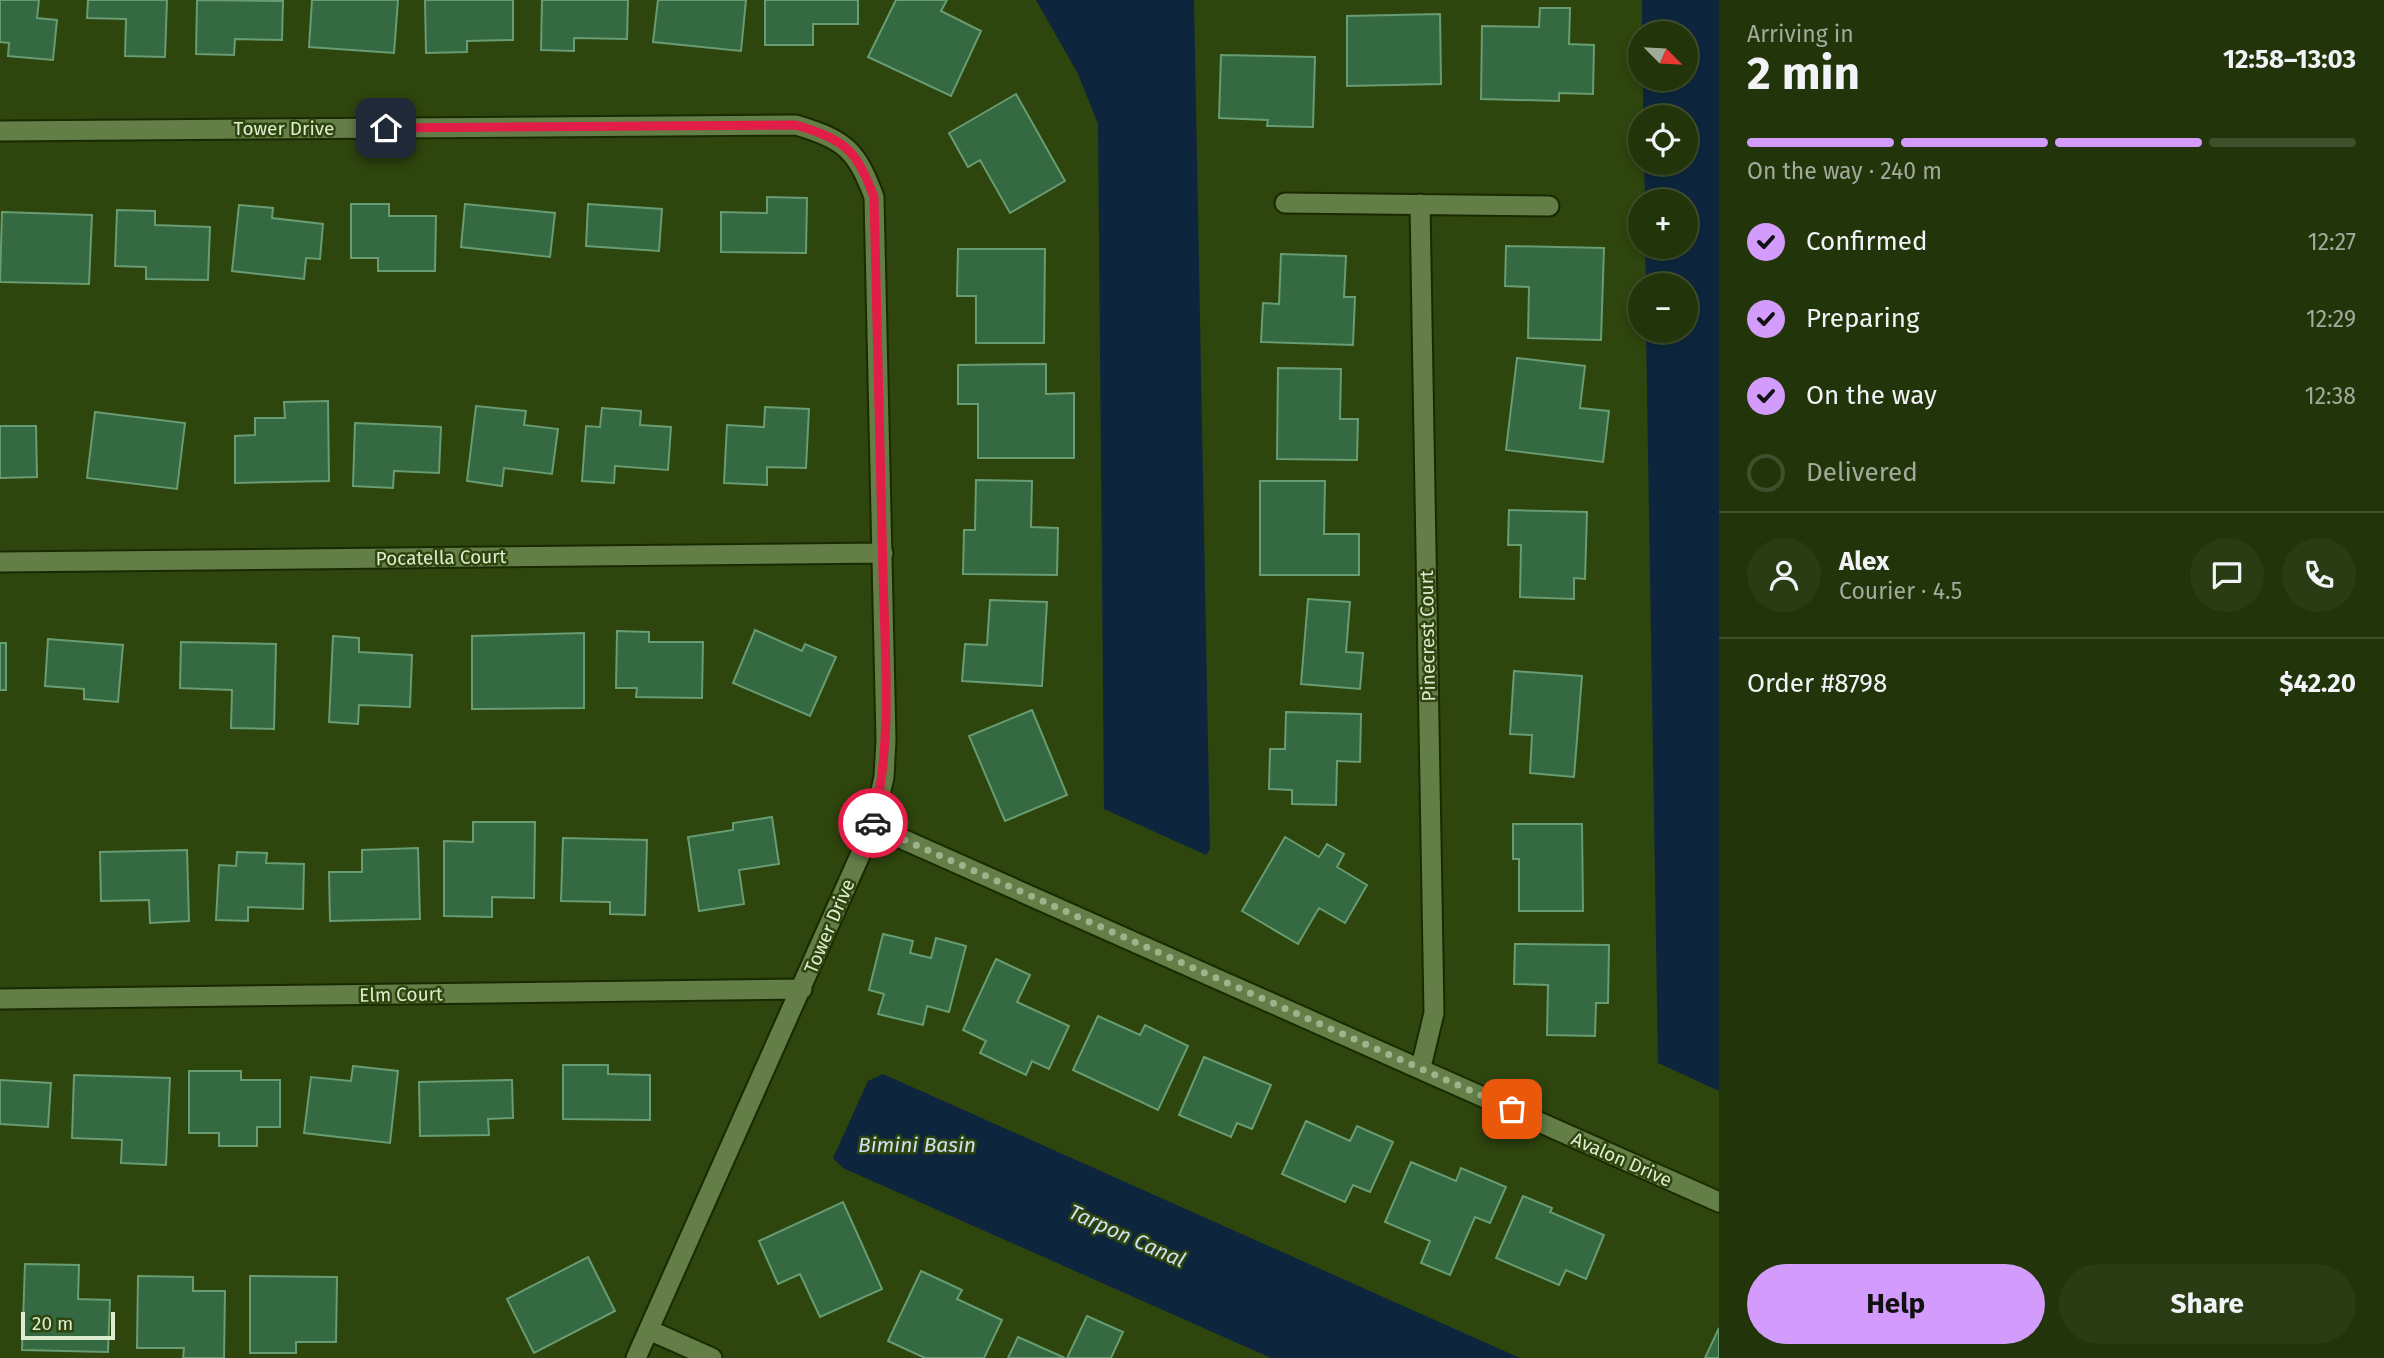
<!DOCTYPE html>
<html lang="en">
<head>
<meta charset="utf-8">
<style>
  body { margin:0; font-family:"Fira Sans",sans-serif; background:#2a3c13; color:#f1f3f6; height:100vh; display:flex; flex-direction:column; font-size:26px; white-space:nowrap }
  * { box-sizing:border-box; margin:0 }
  p { font-size:23px; color:#a2aa9c }
  .icon { flex:none; width:38px; height:38px; fill:none; stroke:currentColor; stroke-width:2; stroke-linecap:round; stroke-linejoin:round }
  .map { position:relative; flex:1; overflow:hidden }
  .drawer { display:flex; flex-direction:column; background:#22340a; width:665px }
  .drawer>* { flex:none }
  .needle { width:46px; rotate:114deg }
  .buttons { position:absolute; left:1628px; top:21px; display:grid; gap:14px }
  .buttons a { display:grid; place-items:center; width:70px; height:70px; border-radius:50%; background:#22340a; box-shadow:0 4px 10px #0003,0 0 0 2px #3f4f2b; font-size:35px }
  .scale { position:absolute; left:21px; bottom:18px; width:94px; box-sizing:border-box; padding-left:7px; border:4px solid #deedd0; border-top:0; font-size:19px; line-height:24px; white-space:nowrap; color:#deedd0; -webkit-text-stroke:5px #2e450e; paint-order:stroke }
  .pin { position:absolute; display:grid; place-items:center; width:60px; height:60px; color:#fff; margin:-30px; border-radius:14px; box-shadow:0 4px 10px #0006 }
  .courier { position:absolute; display:grid; place-items:center; width:70px; height:70px; margin:-35px; border:5px solid #e11d48; border-radius:50%; background:#fff; color:#222; box-shadow:0 2px 9px #0007 }
  .summary em { font-style:normal; font-weight:700 }
  .summary div { display:flex; flex-direction:column-reverse }
  .summary { display:flex; align-items:center; justify-content:space-between; height:119px; padding:0 28px }
  h1 { font-size:46px; font-weight:700; line-height:52px }
  .bar { display:grid; grid-template-columns:repeat(4,1fr); gap:10px 7px; align-content:center; height:84px; padding:0 28px }
  .bar i { height:9px; border-radius:5px; background:#3f4f2b }
  .bar .selected { background:#d39cfc }
  .bar p { grid-column:span 4 }
  .line { display:flex; align-items:center; gap:18px; padding:0 28px; border-top:2px solid #3f4f2b }
  .line div { flex:1 }
  .round { display:grid; place-items:center; flex:none; width:74px; height:74px; border-radius:37px; background:#2a3c13 }
  ol { padding:0 28px; list-style:none }
  li { display:flex; align-items:center; gap:21px; height:77px }
  li p { margin-inline-start:auto }
  li .icon { padding:7px; border-radius:50%; background:#d39cfc; color:#111; stroke-width:4 }
  li:last-child { color:#a2aa9c }
  li i { width:38px; height:38px; border:4px solid #3f4f2b; border-radius:50% }
  .cta { display:flex; gap:14px; margin-top:auto; padding:14px 28px }
  .cta a { flex:1; height:80px; border-radius:42px; background:#d39cfc; color:#111; font-size:28px; font-weight:700; line-height:80px; text-align:center }
  .cta a+a { background:#2a3c13; color:#f1f3f6 }
  main { display:flex; flex:1; min-height:0 }
  .map>svg:first-child { display:block }
  .water { fill:#0d263e }
  .building { fill:#356941; stroke:#689c72; stroke-width:2 }
  .lines { fill:none; stroke-linecap:round; stroke-linejoin:round }
  .minor-casing { stroke:#192a01; stroke-width:23 }
  .minor { stroke:#647e48; stroke-width:19 }
  .done { stroke:#a0b28c; stroke-width:7; stroke-dasharray:0 12.6 }
  .route { stroke:#e11d48; stroke-width:9 }
  .labels { text-anchor:middle; stroke-width:5; stroke-linejoin:round; paint-order:stroke }
  .street-label { font-size:19px; fill:#deedd0; stroke:#2e450e }
  .water-label { font-size:21px; font-style:italic; fill:#cee0f4; stroke:#2e450e }
</style>
</head>
<body>
<main>
<div class="map">
<svg width="1719" height="1358" viewBox="0 0 1719 1358">
  <rect width="100%" height="100%" fill="#2e450e"/>
  <path class="water" d="M1036,0H1194L1210,849L1206,855L1104,809L1098,124L1078,74Z
    M1642,0H1719V1091L1658,1063L1646,331H1685V285H1646L1645,247H1685V201H1645L1644,163H1685V117H1643V79H1685V33H1642Z
    M883,1074L1520,1358H1271L843,1168L833,1158L868,1081Z"/>
  <path class="building" d="M0,0H39L37,18L57,20L53,60L8,56L9,43L0,42Z
    M88,0H167L165,57L125,56L126,19L87,18Z
    M197,0L283,1L282,40L235,39L234,55L196,54Z
    M312,0H398L394,53L309,47Z
    M425,0H513V40L467,41V52L426,53Z
    M542,0H628L627,39L574,38V51L541,50Z
    M658,0H746L741,51L653,42Z
    M765,0H858V24H813V45H765Z
    M896,0H947L941,11L981,31L951,96L868,57Z
    M1540,8H1570L1569,44L1594,45L1593,94L1559,93V101L1481,99L1482,26L1539,27Z
    M1440,14L1441,84L1347,86V16Z
    M1221,55L1315,57L1313,127L1267,126L1268,120L1219,118Z
    M1016,94L1065,181L1010,213L980,160L968,167L949,133Z
    M767,197L807,198L806,253L721,252V212L767,213Z
    M351,204H389V216H436L435,271H378V258H351Z
    M465,204L555,213L550,257L461,247Z
    M588,204L662,209L659,251L586,246Z
    M239,205L273,208L272,218L323,224L320,259L306,258L304,279L232,271Z
    M117,210L155,211V225L210,227L208,280L146,279V267L115,266Z
    M2,212L92,215L89,284L0,282Z
    M1506,246L1604,248L1601,340L1528,338L1529,287L1505,286Z
    M958,249H1045L1044,343H976V296H957Z
    M1281,254L1346,256L1344,297H1355L1353,345L1261,342L1263,303L1279,304Z
    M1517,358L1585,366L1580,408L1609,411L1603,462L1506,450Z
    M1046,364V394L1074,393V458H978V404H958V365Z
    M1278,368L1341,369L1340,419H1358L1357,460L1277,459Z
    M328,401L329,481L235,483V436L255,435V418H285L284,402Z
    M476,406L526,411L524,425L558,429L552,474L504,468L502,486L467,481Z
    M765,407L809,409L806,468L767,467V485L724,483L727,425L764,427Z
    M602,408L641,411L640,425L671,427L668,470L615,466L614,483L582,481L586,426L600,427Z
    M95,412L185,423L177,489L87,478Z
    M355,423L441,427L439,473L394,471L393,488L353,486Z
    M0,426H36L37,477L0,478Z
    M976,480L1032,481L1031,527L1058,528L1057,575L963,574L964,530H975Z
    M1260,481H1325L1324,534H1359V575H1260Z
    M1509,510L1587,512L1585,579L1574,578V599L1520,597L1521,545H1508Z
    M1308,599L1350,602L1346,652L1363,653L1360,689L1301,684Z
    M990,600L1047,602L1042,686L962,681L965,644L987,645Z
    M755,630L802,651L805,644L836,657L810,716L733,683Z
    M617,631L649,632V642H703L702,698L636,697L637,688H616Z
    M584,633V708L472,709V636Z
    M333,636L359,638V652L412,655L410,707L359,705L358,724L329,722Z
    M48,639L123,645L118,702L84,699V689L45,686Z
    M181,642L276,644L274,729L231,728L232,690L180,688Z
    M0,643H6V690H0Z
    M1514,671L1582,676L1574,777L1530,773L1532,735L1510,734Z
    M1032,710L1067,795L1005,821L969,736Z
    M1286,712L1361,714L1360,762L1337,761L1336,805L1292,804V790L1269,789L1270,749H1285Z
    M772,817L779,864L739,870L744,904L699,911L688,837L733,830V823Z
    M473,822H535L534,898L492,897V917L444,916V841L473,842Z
    M1513,824H1582L1583,911H1519V859H1513Z
    M1285,837L1319,857L1327,844L1344,854L1337,867L1367,885L1345,923L1319,908L1298,944L1242,911Z
    M563,838L647,840L645,915L610,914V902L561,901Z
    M418,848L420,919L330,921L329,872H362V850Z
    M187,850L189,921L150,923L149,900L101,901L100,852Z
    M237,852L267,853L266,863L304,864L303,909L248,907V921L216,920L219,865L236,866Z
    M883,934L913,941L910,953L931,958L936,938L966,946L949,1012L927,1006L923,1025L878,1014L884,994L869,990Z
    M1515,944L1609,945L1608,1003H1596L1595,1036L1547,1035L1548,985L1514,984Z
    M996,959L1030,975L1017,1002L1069,1026L1049,1069L1032,1061L1026,1075L980,1053L986,1041L963,1030Z
    M1098,1016L1140,1035L1145,1025L1188,1046L1158,1110L1073,1070Z
    M1204,1057L1271,1085L1252,1129L1237,1123L1231,1137L1179,1115Z
    M563,1065H608V1074L650,1075V1120L563,1119Z
    M353,1066L398,1071L390,1143L304,1133L311,1077L351,1081Z
    M189,1071H241V1080H280V1127H257V1146H219V1133H189Z
    M74,1075L170,1078L166,1165L121,1163L122,1140L72,1138Z
    M0,1080L51,1083L48,1127L0,1124Z
    M512,1080L513,1118L488,1119L489,1135L420,1136L419,1082Z
    M1306,1121L1350,1141L1357,1126L1393,1142L1370,1192L1353,1185L1345,1202L1282,1174Z
    M1411,1162L1456,1181L1461,1168L1506,1187L1490,1223L1475,1217L1450,1275L1421,1263L1430,1241L1385,1222Z
    M1523,1196L1552,1208L1550,1212L1604,1235L1586,1279L1566,1270L1559,1285L1496,1258Z
    M843,1202L882,1289L820,1317L800,1274L778,1284L759,1241Z
    M588,1257L615,1311L534,1353L507,1299Z
    M25,1264L79,1265L78,1299L110,1300L108,1352L22,1350Z
    M921,1271L962,1290L957,1299L1002,1320L984,1358H925L888,1341Z
    M138,1276L193,1277V1291H225L224,1358H183L184,1348H137Z
    M250,1276L337,1277L336,1342H296V1353H250Z
    M1087,1316L1123,1332L1111,1358H1067Z
    M1719,1328V1358H1705Z
    M1018,1337L1065,1358H1008Z"/>
  <g class="lines">
    <g class="minor-casing">
      <path id="minor" d="M0,131L796,125C845,140 856,149 874,197L886,740L884,777L873,826L636,1358
        M1285,203L1549,206
        M1420,204L1434,1013L1421,1067
        M0,562L883,553
        M873,826L1719,1202
        M0,999L802,989
        M649,1330L712,1358"/>
    </g>
    <use href="#minor" class="minor"/>
  </g>
  <g class="lines">
    <path class="done" d="M873,823V826L1512,1109"/>
    <path class="route" d="M386,128L796,125C845,140 856,149 874,197C877,323 880,449 883,574C885,658 893,742 873,823"/>
  </g>
  <g class="labels">
    <g class="street-label">
      <text x="284" y="135">Tower Drive</text>
      <text transform="translate(441 557) rotate(-1)" y="7">Pocatella Court</text>
      <text transform="translate(1427 636) rotate(-91)" y="7">Pinecrest Court</text>
      <text transform="translate(829 926) rotate(-67)" y="7">Tower Drive</text>
      <text transform="translate(401 994) rotate(-1)" y="7">Elm Court</text>
      <text transform="translate(1622 1159) rotate(24)" y="7">Avalon Drive</text>
    </g>
    <g class="water-label">
      <text x="917" y="1152">Bimini Basin</text>
      <text transform="translate(1127 1236) rotate(24)" y="7">Tarpon Canal</text>
    </g>
  </g>
</svg>
<div class="buttons">
<a><svg class="needle" viewBox="-14 -14 28 28"><path d="M0-13l5 13h-10z" fill="#e53935"/><path d="M0 13l5-13h-10z" fill="#a2aa9c"/></svg></a>
<a><svg class="icon" aria-label="locate" viewBox="0 0 24 24"><circle cx="12" cy="12" r="6"/><path d="M12 2v4M12 18v4M2 12h4M18 12h4"/></svg></a>
<a>+</a>
<a>−</a>
</div>
<div class="scale">20 m</div>
<div class="pin" style="left:1512px;top:1109px;background:#ea580c"><svg class="icon" aria-label="bag" viewBox="0 0 24 24"><path d="M5 8h14l-1 12H6zM9 8a3 3 0 0 1 6 0"/></svg></div>
<div class="pin" style="left:386px;top:128px;background:#1f2937"><svg class="icon" aria-label="home" viewBox="0 0 24 24"><path d="M3 11l9-7 9 7M6 9v11h12V9"/></svg></div>
<div class="courier" style="left:873px;top:823px"><svg class="icon" aria-label="car" viewBox="0 0 24 24"><path d="M5 17H2v-5l4-1 3-4h7l3 4 3 1v5h-3M9 17h6M6 11h13"/><circle cx="7" cy="17" r="2"/><circle cx="17" cy="17" r="2"/></svg></div>
</div>
<section class="drawer">
<div class="summary"><div><h1>2 min</h1><p>Arriving in</p></div><em>12:58–13:03</em></div>
<div class="bar"><i class="selected"></i><i class="selected"></i><i class="selected"></i><i></i><p>On the way · 240 m</p></div>
<ol>
<li><svg class="icon" aria-label="check" viewBox="0 0 24 24"><path d="M5 12l5 5 9-10"/></svg>Confirmed<p>12:27</p></li>
<li><svg class="icon" aria-label="check" viewBox="0 0 24 24"><path d="M5 12l5 5 9-10"/></svg>Preparing<p>12:29</p></li>
<li><svg class="icon" aria-label="check" viewBox="0 0 24 24"><path d="M5 12l5 5 9-10"/></svg>On the way<p>12:38</p></li>
<li><i></i>Delivered</li>
</ol>
<div class="line" style="height:126px"><a class="round"><svg class="icon" aria-label="person" viewBox="0 0 24 24"><circle cx="12" cy="8" r="4"/><path d="M4 21q1-7 8-7t8 7"/></svg></a><div><b>Alex</b><p>Courier · 4.5</p></div><a class="round"><svg class="icon" aria-label="chat" viewBox="0 0 24 24"><path d="M4 5h16v11H9l-5 4z"/></svg></a><a class="round"><svg class="icon" aria-label="phone" viewBox="0 0 24 24"><path d="M5 4h4l2 5-3 2q2 4 5 5l2-3 5 2v4C11 20 4 13 5 4z"/></svg></a></div>
<div class="line" style="height:91px"><div>Order #8798</div><b>$42.20</b></div>
<div class="cta"><a>Help</a><a>Share</a></div>
</section>
</main>
</body>
</html>
